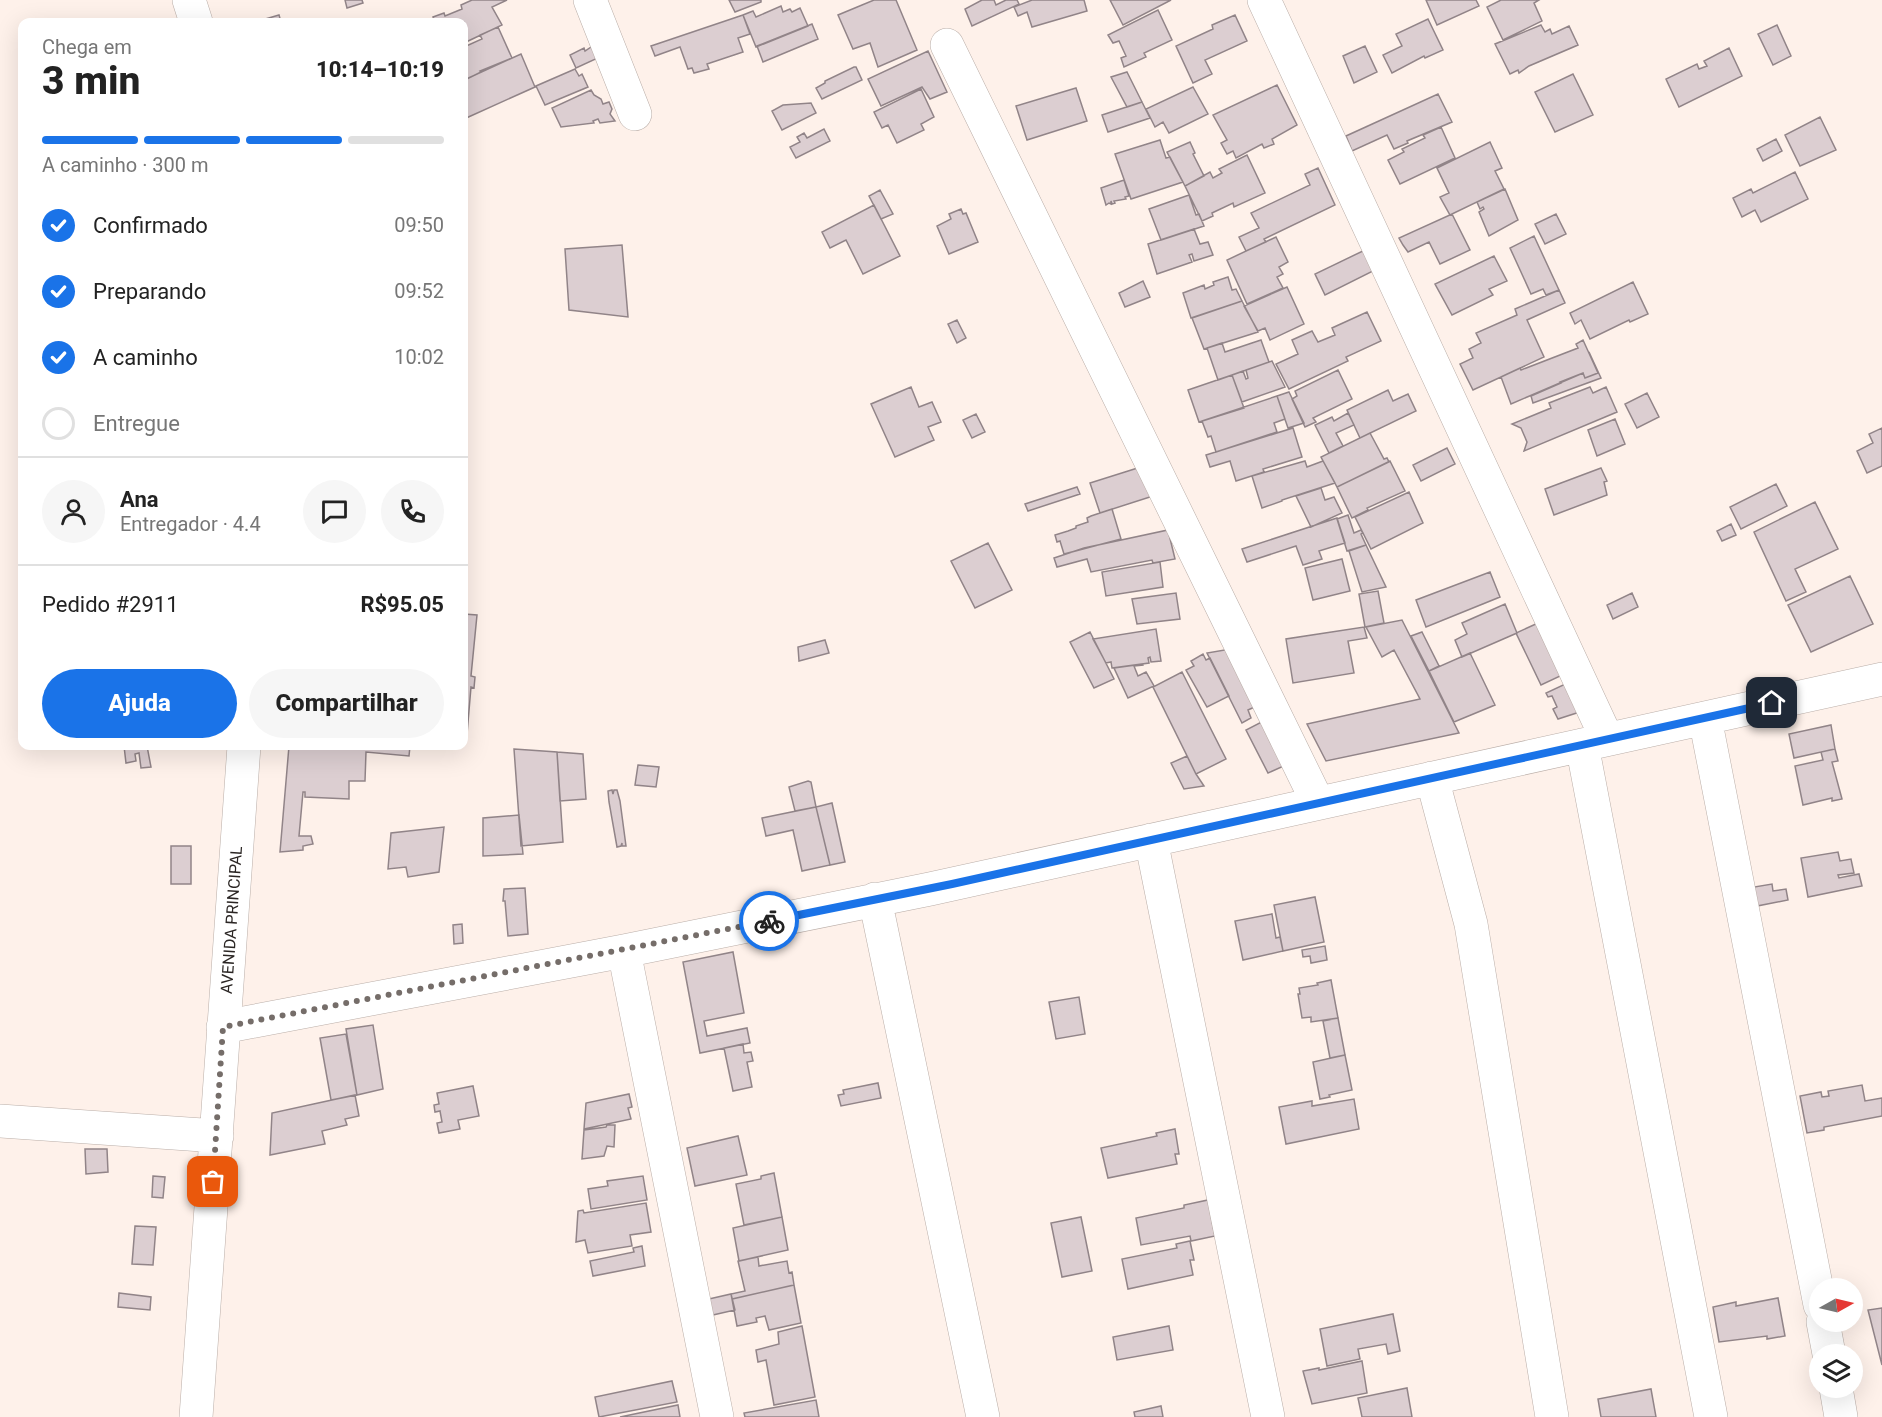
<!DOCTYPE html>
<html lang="pt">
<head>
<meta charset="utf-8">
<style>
  body { margin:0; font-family:Roboto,sans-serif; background:#f6f6f6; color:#222; height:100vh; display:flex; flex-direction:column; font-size:22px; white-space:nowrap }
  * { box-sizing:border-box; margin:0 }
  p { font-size:20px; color:#767676 }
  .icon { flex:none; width:33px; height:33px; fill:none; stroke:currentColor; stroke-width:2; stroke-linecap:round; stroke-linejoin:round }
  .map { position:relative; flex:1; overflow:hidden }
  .side { position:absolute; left:18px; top:18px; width:450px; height:732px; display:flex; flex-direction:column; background:#fff; border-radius:12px; box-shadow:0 6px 24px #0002 }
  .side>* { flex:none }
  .needle { width:39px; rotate:82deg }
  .controls { position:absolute; left:1809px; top:1278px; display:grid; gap:12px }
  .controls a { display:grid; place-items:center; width:54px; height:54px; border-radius:50%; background:#fff; box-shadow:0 6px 24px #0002; font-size:30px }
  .pin { position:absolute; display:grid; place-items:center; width:51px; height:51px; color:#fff; margin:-26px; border-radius:12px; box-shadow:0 3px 9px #0006 }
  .courier { position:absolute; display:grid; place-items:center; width:60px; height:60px; margin:-30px; border:4px solid #1a73e8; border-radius:50%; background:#fff; color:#222; box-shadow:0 2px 8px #0007 }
  .summary em { font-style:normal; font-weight:800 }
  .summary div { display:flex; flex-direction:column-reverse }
  .summary { display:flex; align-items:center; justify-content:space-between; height:102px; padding:0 24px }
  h1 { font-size:39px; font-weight:800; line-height:45px }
  .bar { display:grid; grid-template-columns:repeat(4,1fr); gap:9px 6px; align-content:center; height:72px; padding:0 24px }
  .bar i { height:8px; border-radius:4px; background:#e0e0e0 }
  .bar .active { background:#1a73e8 }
  .bar p { grid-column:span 4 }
  .line { display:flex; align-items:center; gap:15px; padding:0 24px; border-top:2px solid #e0e0e0 }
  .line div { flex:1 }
  .round { display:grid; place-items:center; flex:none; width:63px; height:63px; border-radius:32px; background:#f6f6f6 }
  ol { padding:0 24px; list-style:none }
  li { display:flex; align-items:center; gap:18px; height:66px }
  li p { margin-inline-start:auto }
  li .icon { padding:6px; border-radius:50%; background:#1a73e8; color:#fff; stroke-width:4 }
  li:last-child { color:#767676 }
  li i { width:33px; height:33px; border:3px solid #e0e0e0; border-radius:50% }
  .cta { display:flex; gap:12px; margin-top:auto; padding:12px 24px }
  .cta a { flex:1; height:69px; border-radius:36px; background:#1a73e8; color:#fff; font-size:24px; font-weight:800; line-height:69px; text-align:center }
  .cta a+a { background:#f6f6f6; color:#222 }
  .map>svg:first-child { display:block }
  .building { fill:#dcced1; stroke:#918488; stroke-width:1.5 }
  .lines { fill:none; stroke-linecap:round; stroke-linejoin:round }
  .minor-casing { stroke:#baaea8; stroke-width:34 }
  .minor { stroke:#fff; stroke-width:33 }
  .done { stroke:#756d69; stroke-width:6; stroke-dasharray:0 10.8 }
  .route { stroke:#1a73e8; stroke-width:8 }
  .labels { text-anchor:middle; stroke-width:4.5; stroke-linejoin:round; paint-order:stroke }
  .street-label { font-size:16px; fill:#2b2624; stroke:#fff }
</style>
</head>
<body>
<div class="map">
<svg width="1882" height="1417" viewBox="0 0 1882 1417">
  <rect width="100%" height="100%" fill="#fef1ea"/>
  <path class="building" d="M345,0H362L363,3L347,8Z
    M472,0H507L492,7L502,25L464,43V22H435L433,17L444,13L445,16L462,9L461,5Z
    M729,0H761V2L735,12Z
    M874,0H896L917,50L878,67L870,43L853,49L838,15Z
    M982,0H994L996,5L1006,0H1017L1019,4L972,26L965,9Z
    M1032,0H1084L1087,11L1032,27L1027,12L1018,16L1014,7Z
    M1110,0H1171L1123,25Z
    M1426,0H1476L1479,6L1437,25Z
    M1501,0H1539L1534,3L1542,21L1503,40L1487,7Z
    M781,6L783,12L790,9L792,12L800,8L808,26L756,47L743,15L753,11L756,17Z
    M1158,10L1172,40L1144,53L1146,57L1124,67L1121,58L1126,56L1119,41L1113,43L1108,35Z
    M279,15L281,22H263L262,20Z
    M743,15L750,34L738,38L743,52L707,64L709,69L694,73L692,68L688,69L680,47L655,56L651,46Z
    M1235,15L1247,41L1205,60L1212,74L1193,83L1176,46L1213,29L1212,25Z
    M1428,19L1443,50L1425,58L1424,56L1392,73L1383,55L1402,46L1396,34Z
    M812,24L818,39L763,62L757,46Z
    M1541,25L1545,32L1550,29L1552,34L1569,26L1578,45L1529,66L1519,73L1518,70L1510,74L1495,44Z
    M1777,25L1791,56L1773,65L1758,34Z
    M498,27L512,58L480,71L481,72L465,80L464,76V47L482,39L480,35Z
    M594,45L600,57L576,68L570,55L584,48L585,51Z
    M1365,46L1377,72L1354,83L1343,56Z
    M1729,48L1742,76L1679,107L1666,79L1697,64L1699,69L1707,66L1704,61Z
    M928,51L947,92L930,99L922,87L881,106L868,79Z
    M521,54L535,87L464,119V80Z
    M854,67H856L862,80L822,99L816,88L825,83V81Z
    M575,69L579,76L582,74L588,87L545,105L536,86Z
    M1127,72L1142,102L1127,107L1111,77Z
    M1573,74L1593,115L1555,132L1535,92Z
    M1277,85L1297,125L1272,139L1274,144L1264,148L1262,144L1236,158L1233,151L1227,154L1221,143L1227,140L1213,115Z
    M1193,87L1208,114L1169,133L1163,122L1155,127L1146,109Z
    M1076,88L1087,121L1027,140L1016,106Z
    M921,89L934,117L921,124L924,130L897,143L888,125L882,128L874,112Z
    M591,90L594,95L601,99L603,104L609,102L612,109L610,114L615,121L600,123L598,119L593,121L594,123L561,127L552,108Z
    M1438,94L1452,122L1407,141L1408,143L1394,149L1387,135L1352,151L1346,136Z
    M1142,102L1150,118L1108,132L1102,115Z
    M811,103L816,113L782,130L772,111L783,105Z
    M1820,117L1836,150L1800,166L1785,135Z
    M1441,127L1455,158L1400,184L1388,160L1404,152L1402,149L1425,138L1423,135Z
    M824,129L830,141L796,158L790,147L800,142L797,137L804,133L807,138Z
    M1776,139L1782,151L1763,161L1757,149Z
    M1160,140L1166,158L1170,157L1183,182L1131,199L1115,154Z
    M1190,142L1195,153L1193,154L1204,176L1185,186L1167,152Z
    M1490,142L1502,168L1495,171L1504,189L1450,215L1440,197L1449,193L1437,168Z
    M1247,155L1265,193L1234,207L1233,203L1212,213L1213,216L1202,221L1185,186L1210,172L1213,178L1222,173L1219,169Z
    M1318,168L1335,205L1264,239L1266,242L1246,251L1239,237L1259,228L1251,213L1310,185L1305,174Z
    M1795,172L1808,199L1761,222L1755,210L1742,217L1733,198L1751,189L1753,193Z
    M1124,180L1129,196L1125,197L1126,199L1114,201L1115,203L1112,204L1111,201V204L1109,203L1106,205L1101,188Z
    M1505,189L1518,220L1489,236L1479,212L1484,209L1483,207L1480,209L1477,202Z
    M880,190L893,214L881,219L869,196Z
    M1189,195L1196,215L1199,214L1204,226L1161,240L1149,209Z
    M874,205L900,256L863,274L846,240L830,248L822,232Z
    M961,209L963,214L966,213L978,242L949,254L937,226L951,219L949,214Z
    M1452,214L1470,250L1440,264L1429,242L1408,252L1403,245L1399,238Z
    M1556,214L1566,234L1545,244L1535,224Z
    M1194,229L1200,244L1208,242L1213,255L1194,261L1192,254L1189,255L1192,262L1157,274L1148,244Z
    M1534,236L1559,290L1546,295L1543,289L1531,294L1510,248Z
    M1276,237L1288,262L1279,267L1283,274L1277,277L1283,288L1247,304L1227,260Z
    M622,245L628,317L569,310L565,249Z
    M1367,249L1377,269L1325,295L1315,274Z
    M1494,256L1507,281L1489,289L1493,295L1452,315L1435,284Z
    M1228,277L1232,290L1236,289L1242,301L1191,318L1183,293L1204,285L1205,289L1214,285L1213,282Z
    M1143,281L1150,297L1125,307L1119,293Z
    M1633,282L1648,314L1630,322L1629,320L1590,339L1581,320L1575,324L1570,313Z
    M1287,287L1304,324L1270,340L1265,328L1258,331L1244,306Z
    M1559,290L1565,303L1527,320L1544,357L1473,390L1460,364L1473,358L1469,349L1481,343L1476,333L1517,315L1515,309Z
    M1242,301L1258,332L1204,349L1192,318Z
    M1367,312L1381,341L1346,357L1348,361L1289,389L1276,364L1298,354L1292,340L1312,331L1318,342L1335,335L1332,328Z
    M957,320L966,338L957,343L948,324Z
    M1261,340L1269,362L1218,380L1207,348L1222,343L1225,352Z
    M1583,340L1598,373L1585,378L1583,373L1511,404L1501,377L1520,368L1521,370L1578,348L1576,344Z
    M1589,352L1601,378L1533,403L1531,396L1561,383L1560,382L1583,373L1585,378L1598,373Z
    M1272,361L1285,387L1242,402L1232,375L1243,371L1246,379L1248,378L1246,370Z
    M1338,370L1352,399L1313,418L1316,422L1305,427L1292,399L1297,396L1295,391Z
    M1232,375L1244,408L1199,422L1188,390Z
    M911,387L919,407L932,402L941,422L928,427L934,440L895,457L871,404Z
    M1590,387L1593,393L1606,387L1617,412L1524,451L1527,442L1521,428L1512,424L1551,408L1549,403Z
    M1388,390L1393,401L1408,394L1416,411L1360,438L1347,410Z
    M1289,392L1304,423L1288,428L1277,396Z
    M1647,393L1659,417L1637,428L1625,404Z
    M1277,396L1285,419L1274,423L1277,432L1216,452L1211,436L1208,437L1202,421Z
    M1348,413L1354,425L1336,433L1343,446L1329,453L1315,425L1332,417L1334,421Z
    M976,414L985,432L972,438L963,420Z
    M1615,419L1625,444L1597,456L1588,430Z
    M1293,428L1302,457L1263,469L1264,472L1236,481L1230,461L1210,467L1206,455Z
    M1882,428V466L1867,473L1857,451L1873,443L1869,434Z
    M1370,433L1384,459L1387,458L1389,462L1337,487L1321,457Z
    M1447,448L1455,464L1421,481L1413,465Z
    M1305,461L1307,467L1323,461L1335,483L1282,500V501L1262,508L1252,476Z
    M1390,461L1405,491L1367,508L1368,510L1352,518L1337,487Z
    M1144,466L1153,496L1100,513L1090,483Z
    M1601,468L1607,481L1604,482L1607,495L1554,515L1545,489Z
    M1776,484L1787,506L1741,529L1730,507Z
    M1077,487L1080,494L1028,511L1025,504Z
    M1321,488L1325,500L1334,497L1342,513L1311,527L1296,496Z
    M1409,492L1423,523L1371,549L1355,517Z
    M1815,502L1838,549L1795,569L1806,592L1786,601L1754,532Z
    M1112,509L1121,539L1064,554L1060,541L1057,542L1055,535L1068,531L1076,528V526L1088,522L1087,518L1091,516Z
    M1348,515L1354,533L1361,530L1363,533L1361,534L1366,545L1347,551L1337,519Z
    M1337,518L1345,543L1319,551L1322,559L1303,565L1296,546L1247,562L1242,549Z
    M1731,524L1736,535L1722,541L1717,531Z
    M1168,530L1175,559L1153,563L1152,560L1091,572L1087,559L1057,567L1054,558L1084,548Z
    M988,543L1012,590L975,608L951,561Z
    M1366,545L1386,587L1362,592L1349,551Z
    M1342,559L1350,591L1313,600L1305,568Z
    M1160,562L1163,587L1106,596L1102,572Z
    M1490,572L1500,597L1426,627L1416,600Z
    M1850,576L1873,624L1811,652L1788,605Z
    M1378,591L1384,623L1365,627L1359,594Z
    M1176,593L1180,619L1137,624L1132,599Z
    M1632,593L1638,607L1613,619L1607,605Z
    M1505,604L1517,633L1462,657L1455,640L1467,634L1462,623Z
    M464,614L477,615L471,676L475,677L474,688L471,687L467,734H464Z
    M1549,618L1573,670L1541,685L1516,633Z
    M1402,620L1459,733L1326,761L1307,724L1420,699L1394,650L1382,657L1366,627Z
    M1364,627L1367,638L1348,641L1354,673L1293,683L1286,639Z
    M1156,629L1161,661L1151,662L1150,657L1148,658L1149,663L1112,668L1111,662L1106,663L1093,639Z
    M1090,632L1114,679L1094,688L1070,642Z
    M1422,632L1439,666L1429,671L1411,636Z
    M825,640L829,653L799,661L798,647Z
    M1242,647L1268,701L1248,710L1251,718L1242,723L1207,653Z
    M1470,653L1495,705L1454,722L1429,671Z
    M1203,654L1206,660L1210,658L1229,696L1207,707L1186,670L1194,666L1191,661Z
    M1143,664V665L1134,666L1138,676L1146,672L1154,686L1128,698L1114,668Z
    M1182,672L1226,759L1196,774L1153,687Z
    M1576,679L1589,709L1558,719L1553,709L1557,707L1552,696L1548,697L1546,693Z
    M1275,715L1297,760L1268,773L1246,730Z
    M1831,725L1835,749L1794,758L1789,734Z
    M124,746H147L151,767L141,768L139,753L135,754L136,761L126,763Z
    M289,746H410L409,756L366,752L365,781H349V799L305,797V792H303L299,836H311L313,844L303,846V850L280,852Z
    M514,749L557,752L563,842L521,846Z
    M1835,749L1838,761L1832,762L1842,799L1832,801V798L1803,805L1795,766L1823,760L1821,752Z
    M557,752L583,754L586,799L560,801Z
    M1187,756L1196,774L1204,786L1184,789L1171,763Z
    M638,765L659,767L656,787L635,785Z
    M808,781L811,782L816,807L795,811L789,787Z
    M612,790L613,794L614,790H617L620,801L626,846H622V843L621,846L617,847L609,802L608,791Z
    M832,803L845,862L830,865L816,807Z
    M816,807L830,865L802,871L793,830L766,836L762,818Z
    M519,815L523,854L483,856V818Z
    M444,827L439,872L408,877L406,867L388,869L391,833Z
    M171,846H191V884H171Z
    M1838,852L1840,861L1851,859L1854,873L1838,875L1839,878L1859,874L1862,886L1808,897L1801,858Z
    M1772,884L1773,891L1786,889L1788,900L1757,906L1754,887Z
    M525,888L528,934L508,936L505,901H503L504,889Z
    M1315,897L1324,942L1283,951L1274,905Z
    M1272,914L1276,938L1280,937L1283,951L1243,960L1235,921Z
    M462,924L463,943L454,944L453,925Z
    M1325,946L1327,960L1311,963L1310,956L1303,957L1302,950Z
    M733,952L744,1013L704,1021L707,1036L747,1028L750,1043L700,1053L683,962Z
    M1331,980L1338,1018L1311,1022V1017L1302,1018L1298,994H1300L1299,988L1318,985L1317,983Z
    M1079,997L1085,1034L1056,1039L1049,1002Z
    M1338,1018L1345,1055L1330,1058L1323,1021Z
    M373,1025L383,1089L357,1095L346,1029Z
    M346,1034L357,1095L331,1100L320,1038Z
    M743,1044L744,1053L751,1052L753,1061L747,1062L752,1087L733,1091L724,1048Z
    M1345,1055L1352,1090L1329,1095L1330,1097L1320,1099L1313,1062Z
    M878,1083L881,1098L841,1106L838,1095L844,1094L843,1090Z
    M1862,1085L1865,1101L1882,1098V1116L1824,1127V1130L1807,1133L1800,1096L1821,1092L1822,1097L1829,1096L1828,1091Z
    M473,1086L479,1116L458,1120L460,1129L439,1133L437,1123L442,1122L440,1111L435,1112L434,1105L439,1104L437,1093Z
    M629,1094L632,1107L628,1108L631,1119L584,1129L586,1103Z
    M355,1095L359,1116L345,1119L347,1125L322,1131L325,1144L270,1155L272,1113Z
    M1354,1099L1359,1129L1286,1144L1279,1107L1312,1101V1106Z
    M607,1125H615L614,1147L607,1146L604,1156L582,1159L584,1130L606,1127Z
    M1175,1129L1179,1154H1175L1177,1164L1108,1178L1101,1148L1157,1136L1156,1133Z
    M738,1136L747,1175L695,1186L687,1148Z
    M85,1149H107L108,1172L86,1174Z
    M774,1173L782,1217L744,1225L736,1184L761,1179V1176Z
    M153,1176L165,1177L163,1198L152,1197Z
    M643,1176L647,1200L591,1209L588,1189L608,1186L607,1181Z
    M1208,1200L1215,1236L1191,1241L1190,1236L1141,1245L1136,1218L1184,1208V1205Z
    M646,1203L651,1232L630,1235L632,1246L588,1253L585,1240L576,1242L578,1211L583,1210L584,1213Z
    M782,1217L788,1250L739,1261L733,1228Z
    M1081,1217L1092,1271L1062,1277L1051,1223Z
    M135,1226L156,1227L153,1265L132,1264Z
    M1190,1241L1194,1260H1190L1193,1275L1128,1289L1122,1259L1177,1248L1176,1244Z
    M642,1246L645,1266L593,1276L590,1261L634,1252L633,1248Z
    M758,1257L759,1266L787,1261L789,1273L792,1272L794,1285L732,1299L731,1294L745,1291L738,1261Z
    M794,1285L801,1323L769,1330L765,1316L756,1318L757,1322L737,1326L732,1299Z
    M119,1293L151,1297L150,1310L118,1307Z
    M731,1294L735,1310L704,1317L700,1301Z
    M1778,1298L1785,1336L1767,1339V1336L1719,1342L1713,1307L1736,1302V1306Z
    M1882,1308V1365L1868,1310Z
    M1393,1314L1400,1351L1388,1354L1386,1344L1358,1349L1360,1359L1327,1366L1320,1329Z
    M802,1326L815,1397L774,1405L766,1360L758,1362L756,1350L779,1344L778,1332Z
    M1169,1326L1173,1350L1117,1360L1113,1337Z
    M1362,1361L1367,1393L1312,1404L1303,1371L1319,1368V1370Z
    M672,1381L677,1402L599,1417L595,1397Z
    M1407,1388L1412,1417H1362L1358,1398Z
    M1651,1389L1656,1417H1601L1598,1399Z
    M816,1400L819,1417H745L744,1413Z
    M678,1405L680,1417H620Z
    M1161,1406L1163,1417H1135L1134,1412Z"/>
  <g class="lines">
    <g class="minor-casing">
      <path id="minor" d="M189,0L196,22
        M590,0L635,114
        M1264,0L1607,739
        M947,45L1318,803
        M1705,718L1820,1305
        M1582,745L1711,1417
        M1432,778L1471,924L1552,1417
        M1151,840L1268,1417
        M875,899L983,1417
        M624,951L717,1417
        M223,1027L624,951L930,889L1882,679
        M0,1121L217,1136
        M1823,1322L1829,1354
        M1836,1388L1841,1417
        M196,1417L244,746"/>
    </g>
    <use href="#minor" class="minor"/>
  </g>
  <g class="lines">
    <path class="done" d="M213,1182L223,1027L769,921"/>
    <path class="route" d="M769,921L952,884L1772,703"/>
  </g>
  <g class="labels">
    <g class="street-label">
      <text transform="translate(231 920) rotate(-86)" y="6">AVENIDA PRINCIPAL</text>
    </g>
  </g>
</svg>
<div class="controls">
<a><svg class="needle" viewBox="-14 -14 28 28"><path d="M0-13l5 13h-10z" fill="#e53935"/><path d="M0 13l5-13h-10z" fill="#767676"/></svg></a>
<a><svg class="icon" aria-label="layers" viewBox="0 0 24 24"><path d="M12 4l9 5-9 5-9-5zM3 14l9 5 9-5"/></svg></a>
</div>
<div class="pin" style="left:213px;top:1182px;background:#ea580c"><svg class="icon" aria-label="bag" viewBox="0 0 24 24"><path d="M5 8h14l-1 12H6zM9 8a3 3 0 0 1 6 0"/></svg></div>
<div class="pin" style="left:1772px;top:703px;background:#1f2937"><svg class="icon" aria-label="home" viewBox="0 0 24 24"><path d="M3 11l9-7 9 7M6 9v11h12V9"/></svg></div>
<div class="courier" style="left:769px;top:921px"><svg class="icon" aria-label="bike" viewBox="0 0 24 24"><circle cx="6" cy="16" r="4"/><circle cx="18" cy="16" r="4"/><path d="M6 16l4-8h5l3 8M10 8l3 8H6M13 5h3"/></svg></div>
<section class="side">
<div class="summary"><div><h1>3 min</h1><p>Chega em</p></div><em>10:14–10:19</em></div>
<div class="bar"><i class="active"></i><i class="active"></i><i class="active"></i><i></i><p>A caminho · 300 m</p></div>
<ol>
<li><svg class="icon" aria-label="check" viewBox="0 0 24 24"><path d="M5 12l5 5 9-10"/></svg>Confirmado<p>09:50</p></li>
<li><svg class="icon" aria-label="check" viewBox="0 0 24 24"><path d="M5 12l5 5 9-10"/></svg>Preparando<p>09:52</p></li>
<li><svg class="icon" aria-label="check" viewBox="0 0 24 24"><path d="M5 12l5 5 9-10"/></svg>A caminho<p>10:02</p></li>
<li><i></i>Entregue</li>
</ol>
<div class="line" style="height:108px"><a class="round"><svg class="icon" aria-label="person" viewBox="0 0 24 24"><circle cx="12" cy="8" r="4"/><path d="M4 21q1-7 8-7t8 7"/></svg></a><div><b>Ana</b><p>Entregador · 4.4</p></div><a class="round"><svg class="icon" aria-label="chat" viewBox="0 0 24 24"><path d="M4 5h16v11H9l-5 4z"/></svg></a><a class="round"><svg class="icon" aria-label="phone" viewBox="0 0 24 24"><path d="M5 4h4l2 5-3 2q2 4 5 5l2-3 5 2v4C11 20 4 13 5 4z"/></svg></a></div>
<div class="line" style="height:78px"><div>Pedido #2911</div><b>R$95.05</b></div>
<div class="cta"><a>Ajuda</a><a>Compartilhar</a></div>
</section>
</div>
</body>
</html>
